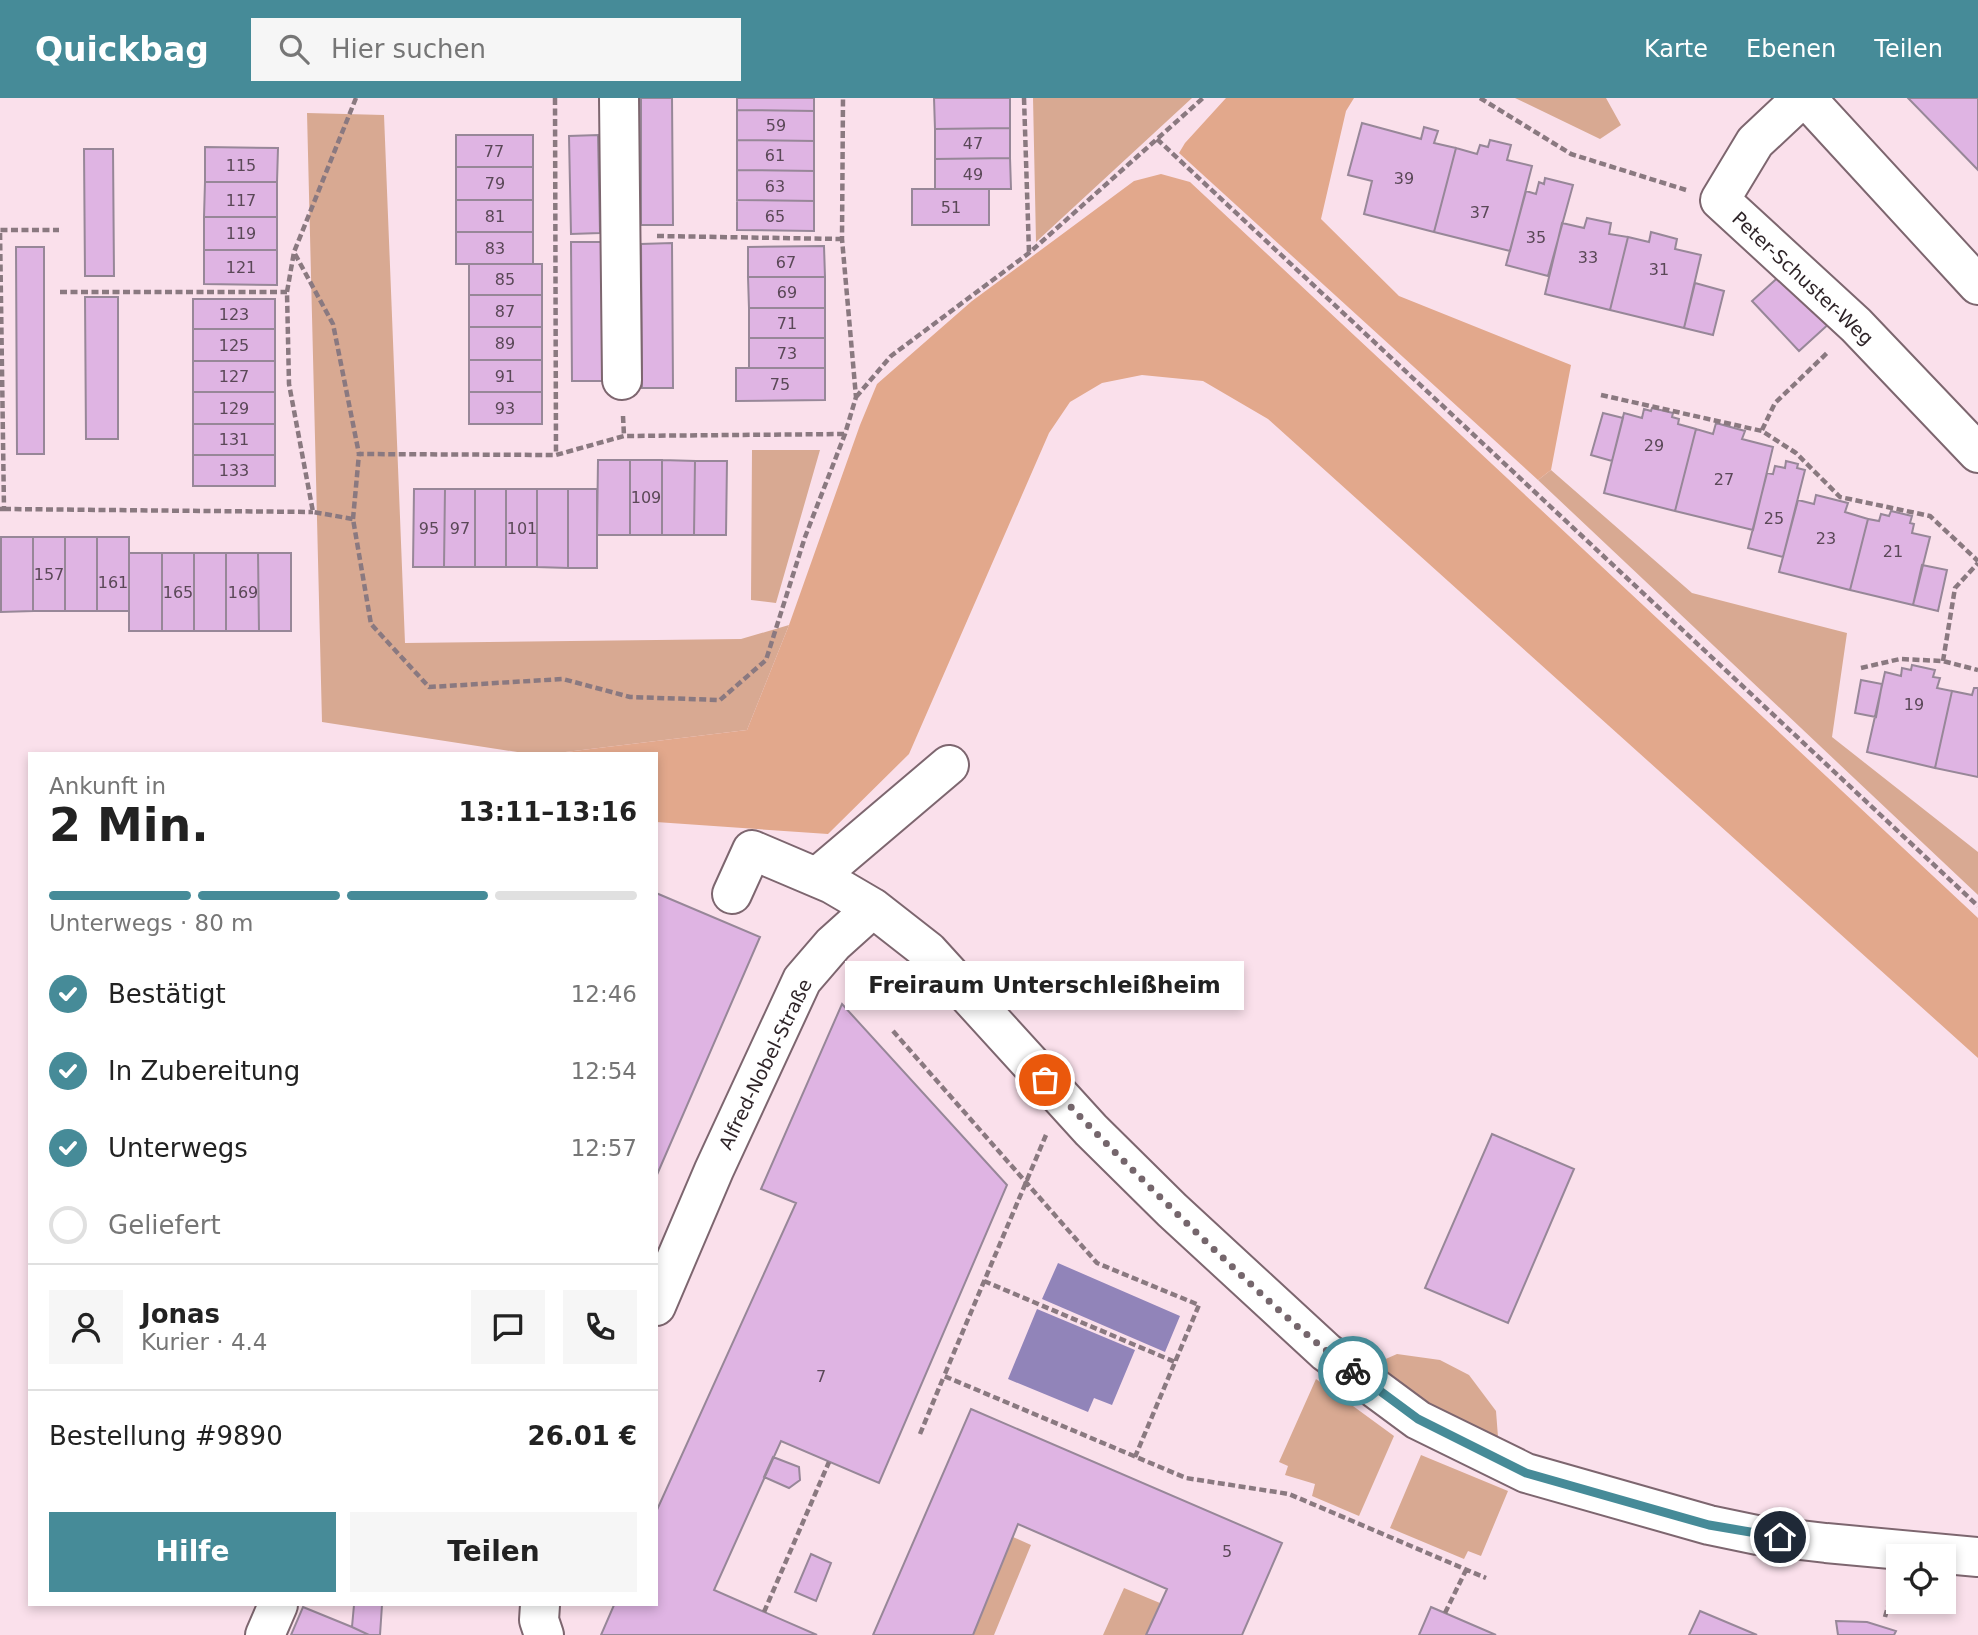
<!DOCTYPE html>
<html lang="de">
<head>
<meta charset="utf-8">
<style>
  body { margin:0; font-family:"DejaVu Sans",sans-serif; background:#f6f6f6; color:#222; height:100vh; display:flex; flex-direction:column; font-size:26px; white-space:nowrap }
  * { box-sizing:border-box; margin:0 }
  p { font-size:23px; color:#767676 }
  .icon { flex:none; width:38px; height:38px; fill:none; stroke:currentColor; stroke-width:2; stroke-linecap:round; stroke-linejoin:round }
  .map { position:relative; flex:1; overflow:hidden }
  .sheet { position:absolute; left:28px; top:654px; width:630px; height:854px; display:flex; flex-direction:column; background:#fff; border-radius:0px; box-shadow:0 4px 10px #0003 }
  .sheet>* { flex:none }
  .fabs { position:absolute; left:1886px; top:1446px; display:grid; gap:14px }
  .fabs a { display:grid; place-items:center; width:70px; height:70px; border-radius:0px; background:#fff; box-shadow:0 4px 10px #0003; font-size:35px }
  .pin { position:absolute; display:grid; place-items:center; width:60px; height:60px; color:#fff; margin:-30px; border:4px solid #fff; border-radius:50%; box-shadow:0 2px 7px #0007 }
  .courier { position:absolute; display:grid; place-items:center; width:70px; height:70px; margin:-35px; border:5px solid #468b98; border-radius:50%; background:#fff; color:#222; box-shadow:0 2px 9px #0007 }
  .bubble { position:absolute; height:49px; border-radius:0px; background:#fff; box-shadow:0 4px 10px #0003; font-size:23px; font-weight:600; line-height:49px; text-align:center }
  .headline em { font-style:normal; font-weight:600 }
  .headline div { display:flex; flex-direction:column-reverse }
  .headline { display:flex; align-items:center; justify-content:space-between; height:119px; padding:0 21px }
  h1 { font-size:46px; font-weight:600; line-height:52px }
  .bar { display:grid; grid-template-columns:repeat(4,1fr); gap:10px 7px; align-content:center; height:84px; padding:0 21px }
  .bar i { height:9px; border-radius:5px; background:#e0e0e0 }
  .bar .on { background:#468b98 }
  .bar p { grid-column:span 4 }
  .line { display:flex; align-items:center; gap:18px; padding:0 21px; border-top:2px solid #e0e0e0 }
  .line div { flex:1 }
  .round { display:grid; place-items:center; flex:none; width:74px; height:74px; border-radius:0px; background:#f6f6f6 }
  ol { padding:0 21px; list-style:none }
  li { display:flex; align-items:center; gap:21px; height:77px }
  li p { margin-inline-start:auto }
  li .icon { padding:7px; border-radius:50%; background:#468b98; color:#fff; stroke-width:4 }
  li:last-child { color:#767676 }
  li i { width:38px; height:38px; border:4px solid #e0e0e0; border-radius:50% }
  .cta { display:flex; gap:14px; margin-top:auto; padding:14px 21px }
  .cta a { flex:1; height:80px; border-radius:0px; background:#468b98; color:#fff; font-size:28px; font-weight:600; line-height:80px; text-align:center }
  .cta a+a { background:#f6f6f6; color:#222 }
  header { display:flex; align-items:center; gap:42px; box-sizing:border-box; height:98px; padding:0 35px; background:#468b98; color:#fff }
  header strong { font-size:33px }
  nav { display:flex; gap:38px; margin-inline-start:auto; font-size:24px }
  .search { width:490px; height:63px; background:#f6f6f6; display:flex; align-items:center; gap:18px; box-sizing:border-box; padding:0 24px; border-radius:0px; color:#767676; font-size:26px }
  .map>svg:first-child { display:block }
  .green { fill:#d8a992 }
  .forest { fill:#e2a88c }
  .water { fill:#9184b9 }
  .building { fill:#dfb4e3; stroke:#978798; stroke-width:2 }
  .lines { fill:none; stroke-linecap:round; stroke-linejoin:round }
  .minor-casing { stroke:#7d666f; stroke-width:42 }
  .path { stroke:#8a7980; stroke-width:4.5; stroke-dasharray:7 3.5; stroke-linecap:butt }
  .minor { stroke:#fff; stroke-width:38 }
  .done { stroke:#75666c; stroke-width:7; stroke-dasharray:0 12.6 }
  .route { stroke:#468b98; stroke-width:9 }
  .labels { text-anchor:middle; stroke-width:5; stroke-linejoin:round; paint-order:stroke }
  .number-label { font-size:16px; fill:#5a4857 }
  .street-label { font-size:19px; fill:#2e2428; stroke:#fff }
</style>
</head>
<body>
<header>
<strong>Quickbag</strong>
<div class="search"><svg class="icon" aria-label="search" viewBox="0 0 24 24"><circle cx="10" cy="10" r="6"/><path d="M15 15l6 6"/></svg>Hier suchen</div>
<nav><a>Karte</a><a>Ebenen</a><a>Teilen</a></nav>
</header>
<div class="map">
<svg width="1978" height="1537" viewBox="0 0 1978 1537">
  <rect width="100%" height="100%" fill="#fae0eb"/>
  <path class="green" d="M1033,0H1192L1036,144Z
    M1515,0H1606L1621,27L1600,41Z
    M307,15L384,17L405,545L741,541L789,527L747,632L549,656H530L322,624Z
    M752,352H820L776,505L751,502Z
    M1551,372L1692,495L1847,535L1832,639L1978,754V797L1538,382Z
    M1397,1256L1440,1262L1469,1277L1496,1313L1498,1339L1432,1309L1372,1267Z
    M1316,1281L1394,1338L1359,1418L1312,1398L1315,1386L1285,1377L1288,1368L1279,1364Z
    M1421,1357L1508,1393L1481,1458L1468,1453L1464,1461L1390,1430Z
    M1013,1439L1031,1447L994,1537H973Z
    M1124,1490L1160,1505L1146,1537H1103Z"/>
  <path class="forest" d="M1226,0H1354L1346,13L1321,121L1399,198L1571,267L1551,372L1538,382L1179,55L1185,45Z
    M1161,76L1190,84L1978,820V960L1268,321L1203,283L1142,277L1102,285L1070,304L1049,335L909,656L828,736L656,724V656H549L747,632L789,527L860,327L877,286L972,203L1134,83Z"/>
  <path class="water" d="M1058,1165L1180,1218L1165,1254L1042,1201Z
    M1037,1211L1135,1252L1112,1307L1094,1300L1088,1314L1008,1281Z"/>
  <path class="building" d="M641,0H672L673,127H641Z
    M737,0H814V13L737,12Z
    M934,0H1010V30L935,31Z
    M1908,0H1978V72Z
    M737,12L814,13V43L737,42Z
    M1362,25L1421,41L1424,29L1438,33L1434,45L1456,50L1434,134L1364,116L1372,83L1348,77Z
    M1010,30V60L935,61V31Z
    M456,37H533V69H456Z
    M598,37L600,135L571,136L569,38Z
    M737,42L814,43V73L737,72Z
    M1490,42L1511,47L1507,62L1532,68L1510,153L1434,134L1456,50L1477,56L1480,47L1488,49Z
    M205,49L278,50L277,84H205Z
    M84,51H113L114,178H85Z
    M1010,60L1011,91H935V61Z
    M456,69H533V102H456Z
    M737,72L814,73V103L737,102Z
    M1545,80L1573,87L1548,178L1506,167L1526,93L1536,96L1539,84L1544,86Z
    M205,84H277V119H204Z
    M912,91H989V127H912Z
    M456,102H533V134H456Z
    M737,102L814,103V133L737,132Z
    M204,119H277V152H204Z
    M1587,120L1611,125L1609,136L1628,139L1610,212L1545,196L1562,125L1584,130Z
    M456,134H533V166H456Z
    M1651,134L1677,141L1675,151L1701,157L1684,230L1610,212L1628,139L1649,144Z
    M571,144H603V283H572Z
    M672,145L673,290H642L641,146Z
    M824,148L825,179H748V149Z
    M16,149H44V356H17Z
    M204,152H277V187L204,186Z
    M469,166H542V197H469Z
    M1785,173L1832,223L1799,253L1752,203Z
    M748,179H825V210H749Z
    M1695,185L1724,193L1713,237L1684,230Z
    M469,197H542V229H469Z
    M85,199H118V341H86Z
    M193,201H275V231H193Z
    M749,210H825V240H749Z
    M469,229H542V262H469Z
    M193,231H275V263H193Z
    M749,240H825V270H749Z
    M469,262H542V294H469Z
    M193,263H275V294H193Z
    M736,270H825V302L736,303Z
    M193,294H275V326H193Z
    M469,294H542V326H469Z
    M1652,310L1673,315L1672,319L1679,321L1678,326L1696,331L1675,413L1604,395L1624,315L1642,320L1644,311L1651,313Z
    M1603,315L1623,320L1612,363L1591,357Z
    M1716,325L1745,333L1742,341L1773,349L1753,432L1675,413L1696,331L1713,336Z
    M193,326H275V357H193Z
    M193,357H275V388H193Z
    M598,362H630V437H597Z
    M630,362H662V437H630Z
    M662,362L695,363L694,437H662Z
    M695,363H727L726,437H694Z
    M1786,363L1798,366L1797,370L1805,372L1783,459L1748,450L1767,375L1773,376L1775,368L1785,370Z
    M414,391H445L444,469H413Z
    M445,391H475V469H444Z
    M475,391H506V469H475Z
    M506,391H537V469H506Z
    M537,391H568V470L537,469Z
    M568,391H597V470H568Z
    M1816,397L1848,405L1845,414L1868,421L1850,492L1779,474L1798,402L1814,406Z
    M1891,413L1912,418L1910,425L1914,426L1912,435L1930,439L1913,507L1850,492L1868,421L1879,423L1881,416L1889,418Z
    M1,439H33V513L1,514Z
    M33,439H65V513H33Z
    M65,439H97V513H65Z
    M97,439H129V513H97Z
    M129,455H162V533H129Z
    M162,455H194V533H162Z
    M194,455H226V533H194Z
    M226,455H258L259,533H226Z
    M258,455H291V533H259Z
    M1922,467L1947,472L1938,513L1913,507Z
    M1912,567L1935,572L1933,579L1940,580L1937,590L1952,593L1935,670L1867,654L1885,574L1901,578L1902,570L1911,572Z
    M1861,582L1882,586L1876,619L1855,615Z
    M1974,590H1978V679L1935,670L1952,593L1972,597Z
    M656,795L760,839L656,1079Z
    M842,906L1007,1087L879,1385L781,1343L714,1492L817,1537H601L614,1507H656V1414L796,1105L761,1091Z
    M1492,1036L1574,1071L1508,1225L1425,1190Z
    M971,1311L1282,1445L1242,1537H1146L1167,1491L1018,1426L973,1537H873Z
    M773,1359L799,1369L800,1382L789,1390L764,1379Z
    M811,1456L831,1465L816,1503L795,1494Z
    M354,1507H382L380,1537H369L352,1529Z
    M303,1509L352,1529L369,1537H291Z
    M1431,1509L1445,1515L1496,1537H1419Z
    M1700,1513L1757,1537H1689Z
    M1836,1523L1867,1524L1896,1533L1894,1537H1838Z"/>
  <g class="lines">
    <g class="minor-casing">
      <path id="minor" d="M619,0L622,282
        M1802,0L1755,44L1720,102L1856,227L1978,355
        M1806,0L1978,187
        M817,779L949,667
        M732,796L752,752L832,786L873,810L928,853L1091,1032L1172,1112L1326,1254L1418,1322L1526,1375L1709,1427L1757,1437L1826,1445L1978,1459
        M656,1208L714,1072L802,882L833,846L873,810
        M540,1507L539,1522L544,1537
        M265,1537L278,1507"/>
    </g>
    <path class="path" d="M356,0L294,154L287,194L289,286L313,414L353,421L371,526L429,589L563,581L630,599L720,602L766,562L805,439L845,336L856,299L842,141L843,0
      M555,0L556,357
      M1024,0L1029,155
      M1480,0L1571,56L1686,92
      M1157,41L1978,808
      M657,138L842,141
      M295,156L333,226L359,356
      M60,194H287
      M1601,297L1762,333L1796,355L1840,399L1930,418L1978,463
      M856,299L891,258L1029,155L1203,0
      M623,318L624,338
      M1762,332L1775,305L1828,254
      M0,411H4L0,132H59
      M4,411L313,414
      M353,421L359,356L556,357L624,338L845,336
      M1943,563L1955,490L1978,465
      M1861,570L1900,561L1943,563L1978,572
      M893,933L1097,1165L1199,1207L1135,1359
      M1046,1037L944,1278L1186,1380L1289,1396L1486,1480
      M984,1183L1175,1264
      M920,1336L944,1278
      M764,1514L829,1364
      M1445,1515L1466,1472
      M1885,1519L1893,1491"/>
    <use href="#minor" class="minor"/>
  </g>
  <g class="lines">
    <path class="done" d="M1045,982C1102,1042 1160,1100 1220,1157C1262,1197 1305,1238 1353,1273"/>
    <path class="route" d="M1353,1273L1418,1321L1526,1375L1709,1427L1780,1439"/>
  </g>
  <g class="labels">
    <g class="number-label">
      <text x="776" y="33">59</text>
      <text x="973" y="51">47</text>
      <text x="494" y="59">77</text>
      <text x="775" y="63">61</text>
      <text x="241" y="73">115</text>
      <text x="973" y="82">49</text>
      <text x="1404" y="86">39</text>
      <text x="495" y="91">79</text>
      <text x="775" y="94">63</text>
      <text x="241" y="108">117</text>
      <text x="951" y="115">51</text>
      <text x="1480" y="120">37</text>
      <text x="495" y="124">81</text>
      <text x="775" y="124">65</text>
      <text x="241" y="141">119</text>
      <text x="1536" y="145">35</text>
      <text x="495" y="156">83</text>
      <text x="1588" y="165">33</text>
      <text x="786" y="170">67</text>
      <text x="241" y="175">121</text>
      <text x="1659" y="177">31</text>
      <text x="505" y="187">85</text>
      <text x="787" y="200">69</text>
      <text x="505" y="219">87</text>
      <text x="234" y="222">123</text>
      <text x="787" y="231">71</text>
      <text x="505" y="251">89</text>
      <text x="234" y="253">125</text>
      <text x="787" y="261">73</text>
      <text x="234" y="284">127</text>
      <text x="505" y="284">91</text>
      <text x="780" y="292">75</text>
      <text x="234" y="316">129</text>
      <text x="505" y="316">93</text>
      <text x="234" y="347">131</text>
      <text x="1654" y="353">29</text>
      <text x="234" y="378">133</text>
      <text x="1724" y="387">27</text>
      <text x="646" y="405">109</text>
      <text x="1774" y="426">25</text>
      <text x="429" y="436">95</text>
      <text x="460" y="436">97</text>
      <text x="522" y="436">101</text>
      <text x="1826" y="446">23</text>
      <text x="1893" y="459">21</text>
      <text x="49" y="482">157</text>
      <text x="113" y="490">161</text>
      <text x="178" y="500">165</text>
      <text x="243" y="500">169</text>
      <text x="1914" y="612">19</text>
      <text x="821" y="1284">7</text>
      <text x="1227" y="1459">5</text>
    </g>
    <g class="street-label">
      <text transform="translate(1803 180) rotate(43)" y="7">Peter-Schuster-Weg</text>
      <text transform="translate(765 966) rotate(-64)" y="7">Alfred-Nobel-Straße</text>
    </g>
  </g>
</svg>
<div class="fabs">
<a><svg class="icon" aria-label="locate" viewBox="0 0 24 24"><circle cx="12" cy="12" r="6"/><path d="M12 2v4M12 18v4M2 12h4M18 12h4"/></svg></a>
</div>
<div class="pin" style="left:1045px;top:982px;background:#ea580c"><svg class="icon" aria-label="bag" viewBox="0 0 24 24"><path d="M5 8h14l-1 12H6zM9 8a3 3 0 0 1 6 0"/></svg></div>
<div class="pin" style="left:1780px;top:1439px;background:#1f2937"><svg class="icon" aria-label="home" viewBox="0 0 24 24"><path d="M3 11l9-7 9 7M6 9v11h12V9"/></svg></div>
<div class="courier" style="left:1353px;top:1273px"><svg class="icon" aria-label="bike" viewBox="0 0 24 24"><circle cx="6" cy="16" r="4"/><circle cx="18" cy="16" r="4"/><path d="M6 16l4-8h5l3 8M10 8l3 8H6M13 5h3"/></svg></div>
<div class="bubble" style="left:845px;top:863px;width:399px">Freiraum Unterschleißheim</div>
<section class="sheet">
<div class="headline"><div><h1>2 Min.</h1><p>Ankunft in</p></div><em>13:11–13:16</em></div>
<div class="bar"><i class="on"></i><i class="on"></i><i class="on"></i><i></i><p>Unterwegs · 80 m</p></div>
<ol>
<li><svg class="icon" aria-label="check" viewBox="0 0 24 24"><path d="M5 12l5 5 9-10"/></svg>Bestätigt<p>12:46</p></li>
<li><svg class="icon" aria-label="check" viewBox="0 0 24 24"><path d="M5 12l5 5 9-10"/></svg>In Zubereitung<p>12:54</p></li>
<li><svg class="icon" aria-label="check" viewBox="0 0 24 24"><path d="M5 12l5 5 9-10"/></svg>Unterwegs<p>12:57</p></li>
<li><i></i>Geliefert</li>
</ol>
<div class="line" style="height:126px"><a class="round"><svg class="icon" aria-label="person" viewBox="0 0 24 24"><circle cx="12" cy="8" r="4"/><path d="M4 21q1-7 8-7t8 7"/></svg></a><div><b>Jonas</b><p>Kurier · 4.4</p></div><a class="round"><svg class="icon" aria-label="chat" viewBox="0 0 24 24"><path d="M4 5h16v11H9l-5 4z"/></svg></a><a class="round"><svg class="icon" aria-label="phone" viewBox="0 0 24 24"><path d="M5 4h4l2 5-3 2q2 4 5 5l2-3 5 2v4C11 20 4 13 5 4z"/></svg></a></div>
<div class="line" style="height:91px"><div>Bestellung #9890</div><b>26.01 €</b></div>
<div class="cta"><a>Hilfe</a><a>Teilen</a></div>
</section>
</div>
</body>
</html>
